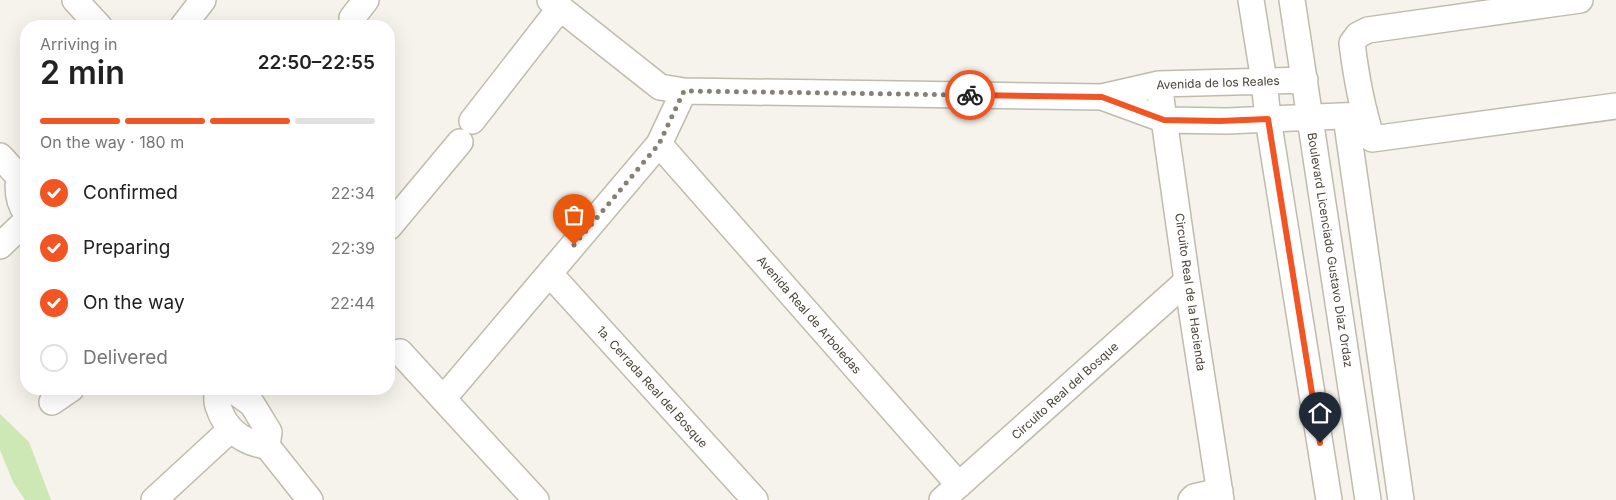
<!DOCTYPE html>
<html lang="en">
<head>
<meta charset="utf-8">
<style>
  body { margin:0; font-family:Inter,sans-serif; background:#f6f6f6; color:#222; height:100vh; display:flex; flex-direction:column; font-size:19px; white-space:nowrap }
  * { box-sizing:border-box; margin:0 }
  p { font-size:16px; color:#767676 }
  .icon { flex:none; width:28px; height:28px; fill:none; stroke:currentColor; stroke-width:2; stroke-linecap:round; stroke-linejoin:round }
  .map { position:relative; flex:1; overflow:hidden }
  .details { position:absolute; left:20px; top:20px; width:375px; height:375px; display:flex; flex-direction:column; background:#fff; border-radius:20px; box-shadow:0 5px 20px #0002 }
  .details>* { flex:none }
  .pin { position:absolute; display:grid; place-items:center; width:42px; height:42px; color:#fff; margin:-51px -21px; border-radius:50% 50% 50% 0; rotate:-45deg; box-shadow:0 0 5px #0007 }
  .pin .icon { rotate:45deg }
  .courier { position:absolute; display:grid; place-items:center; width:50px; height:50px; margin:-25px; border:4px solid #f35424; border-radius:50%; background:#fff; color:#222; box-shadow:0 1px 6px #0007 }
  .headline em { font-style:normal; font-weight:600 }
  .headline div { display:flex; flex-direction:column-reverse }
  .headline { display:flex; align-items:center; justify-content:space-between; height:85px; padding:0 20px }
  h1 { font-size:32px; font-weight:600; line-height:38px }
  .bar { display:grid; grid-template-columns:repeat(4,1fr); gap:8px 5px; align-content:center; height:60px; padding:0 20px }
  .bar i { height:6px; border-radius:4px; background:#e0e0e0 }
  .bar .current { background:#f35424 }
  .bar p { grid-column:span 4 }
  ol { padding:0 20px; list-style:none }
  li { display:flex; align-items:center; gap:15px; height:55px }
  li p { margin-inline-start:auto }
  li .icon { padding:5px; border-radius:50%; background:#f35424; color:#fff; stroke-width:4 }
  li:last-child { color:#767676 }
  li i { width:28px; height:28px; border:2px solid #e0e0e0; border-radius:50% }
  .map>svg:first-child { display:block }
  .green { fill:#cde7b5 }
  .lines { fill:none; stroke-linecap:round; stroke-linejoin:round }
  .minor-casing { stroke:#c0bbad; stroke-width:28 }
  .minor { stroke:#fff; stroke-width:25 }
  .done { stroke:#858177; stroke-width:5; stroke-dasharray:0 9 }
  .route { stroke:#f35424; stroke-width:6 }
  .labels { text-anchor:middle; stroke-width:4; stroke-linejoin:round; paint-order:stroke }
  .street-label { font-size:12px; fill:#494439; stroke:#fff }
</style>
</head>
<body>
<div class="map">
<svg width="1616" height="500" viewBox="0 0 1616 500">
  <rect width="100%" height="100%" fill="#f5f3eb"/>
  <path class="green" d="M0,414L29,442L51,500H25L13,482L0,450Z"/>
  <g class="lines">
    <g class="minor-casing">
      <path id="minor" d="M75,0L99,26
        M550,0L660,87L684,91L1102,97L1159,84L1305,80
        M1251,0L1264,81L1268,119L1329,500
        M1292,0L1368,500
        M1580,0L1368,30L1358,35L1352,43C1356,76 1362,108 1372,139L1616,106
        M352,18L366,0
        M183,26L203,0
        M1159,84L1187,281L1221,500
        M1102,97L1165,120L1227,121L1363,115
        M1346,117L1401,500
        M472,121L560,8
        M659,144L959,485
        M0,156L19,177L26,180
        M19,177C17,190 18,202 26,213
        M389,227L460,142
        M0,246L26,221
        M550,274L755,500
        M400,352L536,500
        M216,389L234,391L252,404L269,432L267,446
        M217,390C217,395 216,401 218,406C225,429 243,443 267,446L310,500
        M443,399L659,144L684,91
        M52,402L71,389
        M154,500L230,430
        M942,500L1187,281
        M1191,500L1194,497L1220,491"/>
    </g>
    <use href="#minor" class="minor"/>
  </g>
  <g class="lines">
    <path class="done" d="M574,245L659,144L684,91L970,95"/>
    <path class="route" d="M970,95L1102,97L1164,120L1220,121L1268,119L1320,443"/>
  </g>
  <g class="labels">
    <g class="street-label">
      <text transform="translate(1218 83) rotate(-2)" y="4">Avenida de los Reales</text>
      <text transform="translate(1330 250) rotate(81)" y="4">Boulevard Licenciado Gustavo Díaz Ordaz</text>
      <text transform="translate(1190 292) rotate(82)" y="4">Circuito Real de la Hacienda</text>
      <text transform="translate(809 315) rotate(49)" y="4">Avenida Real de Arboledas</text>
      <text transform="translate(652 387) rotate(48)" y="4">1a. Cerrada Real del Bosque</text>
      <text transform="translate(1065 391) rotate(-42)" y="4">Circuito Real del Bosque</text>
    </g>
  </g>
</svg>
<div class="pin" style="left:574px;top:245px;background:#ea580c"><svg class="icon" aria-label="bag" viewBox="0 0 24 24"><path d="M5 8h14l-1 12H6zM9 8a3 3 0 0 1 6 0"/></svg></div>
<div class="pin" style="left:1320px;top:443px;background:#1f2937"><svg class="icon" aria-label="home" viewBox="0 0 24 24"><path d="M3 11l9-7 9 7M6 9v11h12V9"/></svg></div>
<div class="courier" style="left:970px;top:95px"><svg class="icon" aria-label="bike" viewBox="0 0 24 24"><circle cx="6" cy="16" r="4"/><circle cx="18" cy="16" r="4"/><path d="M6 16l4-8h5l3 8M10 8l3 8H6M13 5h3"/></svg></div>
<section class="details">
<div class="headline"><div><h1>2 min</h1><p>Arriving in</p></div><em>22:50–22:55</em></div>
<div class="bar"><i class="current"></i><i class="current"></i><i class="current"></i><i></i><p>On the way · 180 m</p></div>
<ol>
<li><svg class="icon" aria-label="check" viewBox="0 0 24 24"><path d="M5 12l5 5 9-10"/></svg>Confirmed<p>22:34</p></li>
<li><svg class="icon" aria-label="check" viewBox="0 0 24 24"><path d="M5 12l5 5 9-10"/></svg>Preparing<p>22:39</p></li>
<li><svg class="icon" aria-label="check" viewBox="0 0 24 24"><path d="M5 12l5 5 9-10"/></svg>On the way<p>22:44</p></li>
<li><i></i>Delivered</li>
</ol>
</section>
</div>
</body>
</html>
